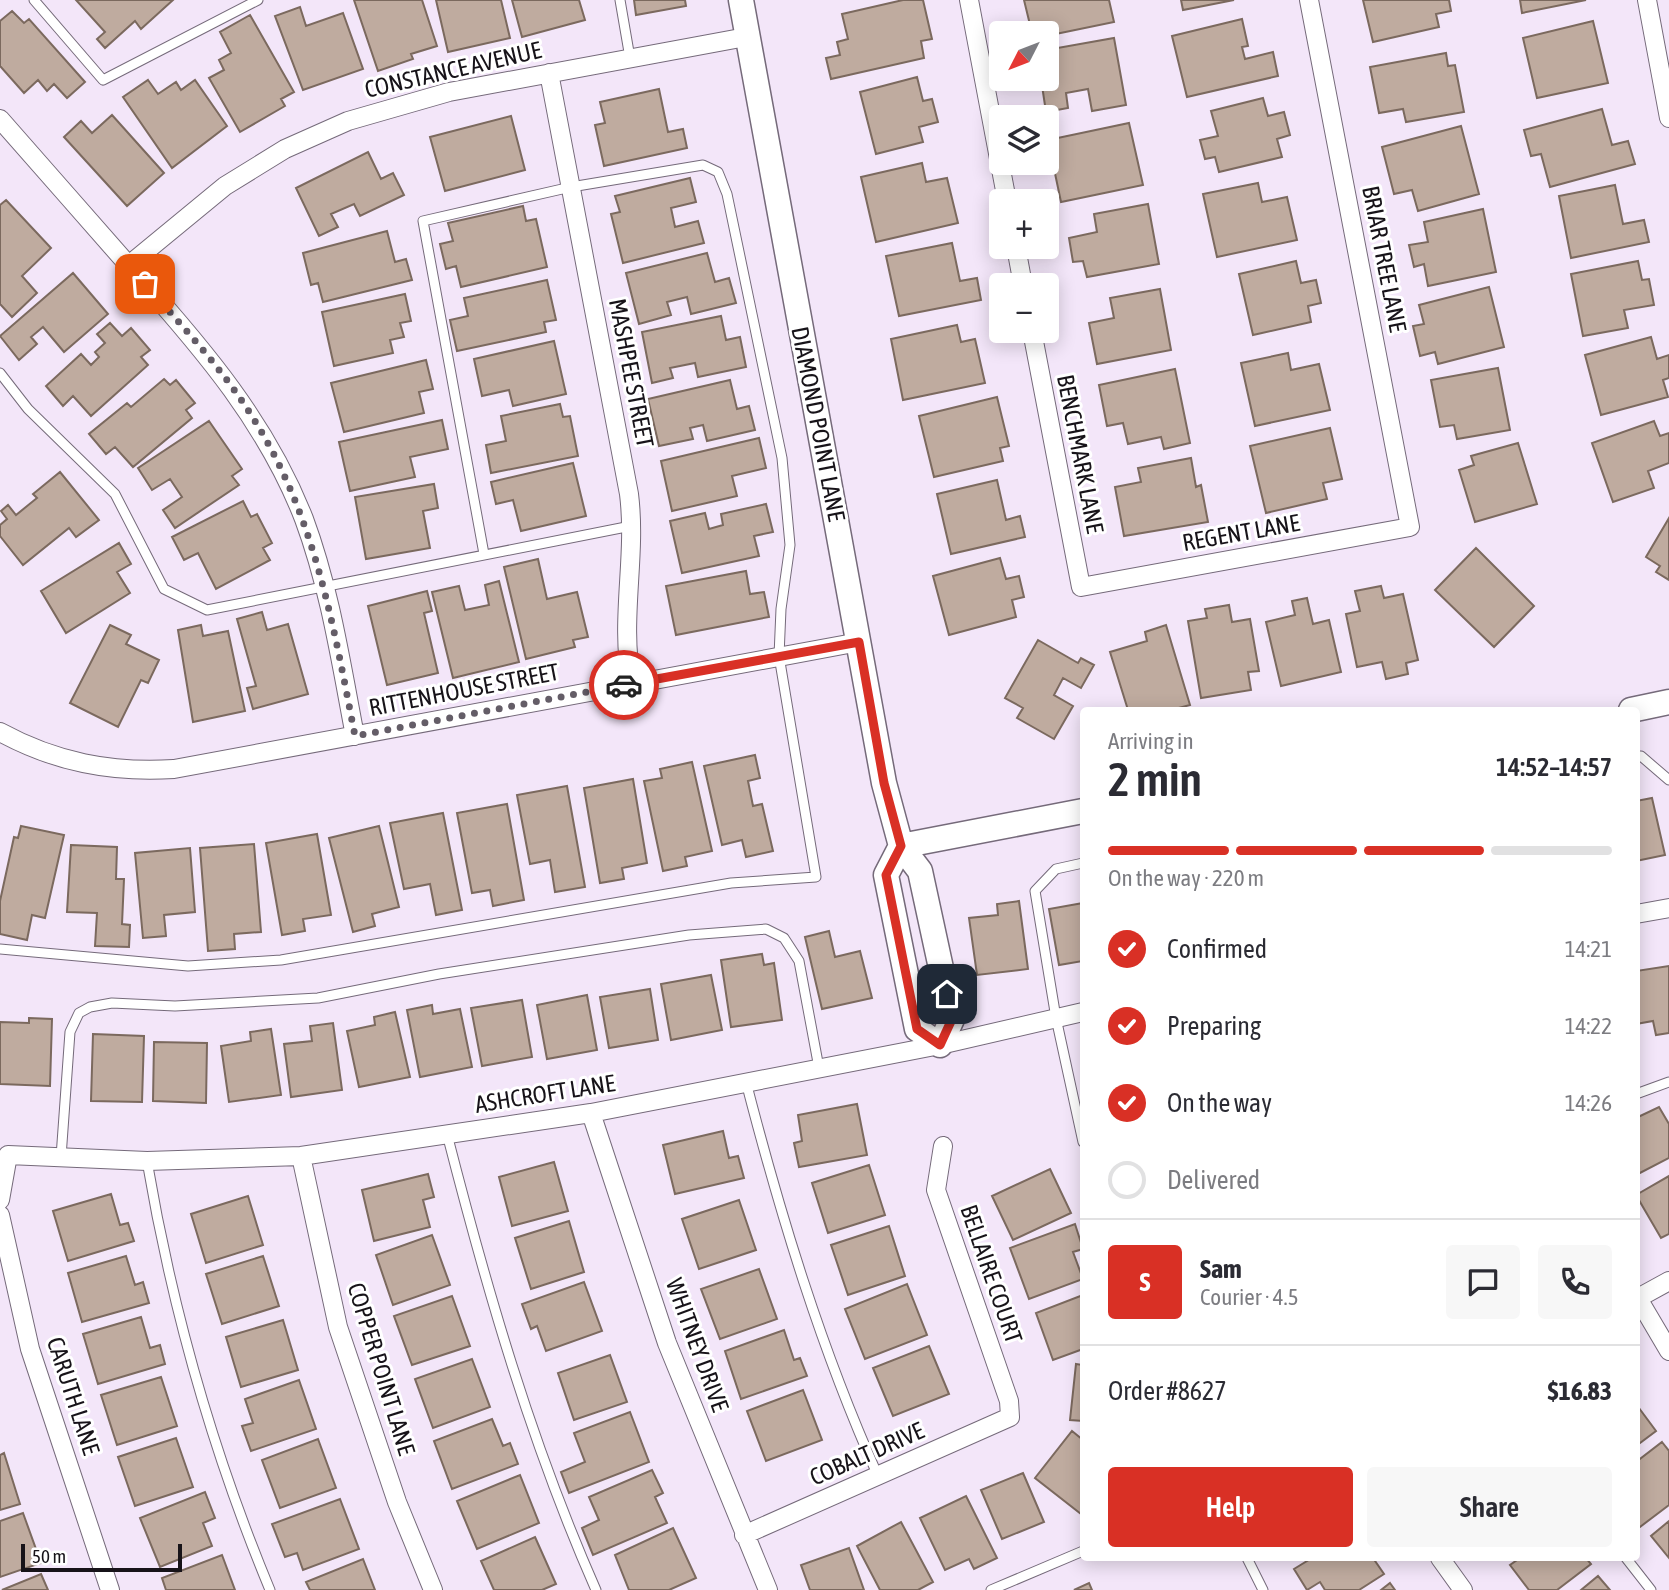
<!DOCTYPE html>
<html lang="en">
<head>
<meta charset="utf-8">
<style>
  body { margin:0; font-family:"Asap Condensed",sans-serif; background:#f7f7f7; color:#2b2b33; height:100vh; display:flex; flex-direction:column; font-size:26px; white-space:nowrap }
  * { box-sizing:border-box; margin:0 }
  p { font-size:23px; color:#7c7c81 }
  .icon { flex:none; width:38px; height:38px; fill:none; stroke:currentColor; stroke-width:2; stroke-linecap:round; stroke-linejoin:round }
  .map { position:relative; flex:1; overflow:hidden }
  .side { position:absolute; left:1080px; top:707px; width:560px; height:854px; display:flex; flex-direction:column; background:#fff; border-radius:7px; box-shadow:0 4px 18px #0003 }
  .side>* { flex:none }
  .needle { width:46px; rotate:228deg }
  .tools { position:absolute; left:989px; top:21px; display:grid; gap:14px }
  .tools a { display:grid; place-items:center; width:70px; height:70px; border-radius:7px; background:#fff; box-shadow:0 4px 18px #0003; font-size:35px }
  .scale { position:absolute; left:21px; bottom:18px; width:161px; box-sizing:border-box; padding-left:7px; border:4px solid #171319; border-top:0; font-size:19px; line-height:24px; white-space:nowrap; color:#171319; -webkit-text-stroke:5px #fff; paint-order:stroke }
  .pin { position:absolute; display:grid; place-items:center; width:60px; height:60px; color:#fff; margin:-30px; border-radius:14px; box-shadow:0 4px 10px #0006 }
  .courier { position:absolute; display:grid; place-items:center; width:70px; height:70px; margin:-35px; border:5px solid #d93025; border-radius:50%; background:#fff; color:#222; box-shadow:0 2px 9px #0007 }
  .head em { font-style:normal; font-weight:600 }
  .head div { display:flex; flex-direction:column-reverse }
  .head { display:flex; align-items:center; justify-content:space-between; height:119px; padding:0 28px }
  h1 { font-size:46px; font-weight:600; line-height:52px }
  .bar { display:grid; grid-template-columns:repeat(4,1fr); gap:10px 7px; align-content:center; height:84px; padding:0 28px }
  .bar i { height:9px; border-radius:5px; background:#e1e1e2 }
  .bar .active { background:#d93025 }
  .bar p { grid-column:span 4 }
  .line { display:flex; align-items:center; gap:18px; padding:0 28px; border-top:2px solid #e1e1e2 }
  .line div { flex:1 }
  .round { display:grid; place-items:center; flex:none; width:74px; height:74px; border-radius:7px; background:#f7f7f7 }
  ol { padding:0 28px; list-style:none }
  li { display:flex; align-items:center; gap:21px; height:77px }
  li p { margin-inline-start:auto }
  li .icon { padding:7px; border-radius:50%; background:#d93025; color:#fff; stroke-width:4 }
  li:last-child { color:#7c7c81 }
  li i { width:38px; height:38px; border:4px solid #e1e1e2; border-radius:50% }
  .primary-button { display:flex; gap:14px; margin-top:auto; padding:14px 28px }
  .primary-button a { flex:1; height:80px; border-radius:7px; background:#d93025; color:#fff; font-size:28px; font-weight:600; line-height:80px; text-align:center }
  .primary-button a+a { background:#f7f7f7; color:#2b2b33 }
  .map>svg:first-child { display:block }
  .building { fill:#bfab9f; stroke:#7b695e; stroke-width:2 }
  .lines { fill:none; stroke-linecap:round; stroke-linejoin:round }
  .lane-casing { stroke:#756a7a; stroke-width:11 }
  .street-casing { stroke:#756a7a; stroke-width:20 }
  .secondary-casing { stroke:#756a7a; stroke-width:27 }
  .lane { stroke:#fff; stroke-width:9 }
  .street { stroke:#fff; stroke-width:18 }
  .secondary { stroke:#fff; stroke-width:24 }
  .done { stroke:#645d67; stroke-width:7; stroke-dasharray:0 12.6 }
  .route { stroke:#d93025; stroke-width:9 }
  .labels { text-anchor:middle; stroke-width:6; stroke-linejoin:round; paint-order:stroke }
  .street-label { font-size:24px; fill:#171319; stroke:#fff }
</style>
</head>
<body>
<div class="map">
<svg width="1669" height="1590" viewBox="0 0 1669 1590">
  <rect width="100%" height="100%" fill="#f3e6f9"/>
  <path class="building" d="M76,0H173L141,29L135,21L105,48L97,39L105,32Z
    M354,0H422L437,46L411,54L413,59L378,71Z
    M436,0H501L510,38L448,52Z
    M512,0H579L585,20L522,37Z
    M634,0H685L686,6L636,15Z
    M903,0H923L932,39L921,41L924,58L831,79L826,58L840,55L837,42L848,39L842,14Z
    M1024,0H1109L1114,22L1046,36V33H1032Z
    M1181,0H1234L1183,10Z
    M1363,0H1449L1451,11L1436,14L1439,27L1373,42Z
    M1520,0H1586L1522,13Z
    M300,7L306,26L343,13L363,69L303,90L275,16Z
    M12,11L24,23L29,19L85,82L67,98L54,84L47,91L38,80L24,93L0,66V21Z
    M250,15L294,92L281,99L285,106L240,132L209,78L224,70L219,60L231,53L220,32Z
    M1242,19L1248,46L1242,47L1245,59L1273,52L1278,76L1187,97L1172,36Z
    M1593,21L1608,83L1537,98L1523,38Z
    M1114,38L1126,105L1092,111L1088,89L1066,93L1068,108L1046,112L1041,79H1046V50Z
    M1446,53L1448,66L1455,65L1464,112L1406,122L1403,109L1379,113L1370,67Z
    M917,77L923,101L932,99L938,122L919,127L923,142L876,154L860,92Z
    M148,80L158,94L176,82L181,90L195,80L227,126L172,168L123,97Z
    M659,89L668,132L683,129L687,148L604,166L595,125L605,123L600,102Z
    M1263,98L1268,116L1284,112L1290,135L1277,139L1282,157L1219,172L1215,157L1205,159L1200,140L1218,136L1211,111Z
    M1602,109L1612,145L1628,141L1635,164L1550,187L1541,154L1531,156L1524,130Z
    M112,115L164,173L127,206L64,137L81,121L92,133Z
    M511,116L525,170L445,191L430,137Z
    M1129,123L1143,185L1061,202L1048,140Z
    M1461,126L1479,194L1418,211L1412,190L1394,194L1382,147Z
    M368,152L381,179L393,173L404,195L360,216L354,204L331,214L338,227L319,236L296,188Z
    M922,163L926,182L947,178L958,223L876,242L861,177Z
    M690,178L696,202L671,208L675,227L698,221L704,243L623,263L611,214L620,212L615,196Z
    M1258,183L1262,202L1287,197L1297,240L1217,257L1203,194Z
    M1615,185L1623,224L1644,220L1649,242L1571,258L1559,196Z
    M6,200L51,248L22,276L37,293L12,317L0,304V205Z
    M1148,204L1159,264L1087,277L1083,261L1073,262L1069,238L1097,232L1094,214Z
    M523,206L526,221L536,219L547,267L461,287L456,266L446,269L440,244L453,241L448,223Z
    M1483,209L1496,272L1428,286L1424,264L1414,267L1409,245L1428,242L1424,222Z
    M387,231L395,262L406,259L412,280L323,302L318,283L311,285L303,253Z
    M952,243L960,281L977,278L981,300L899,316L886,256Z
    M707,253L715,282L729,278L736,303L691,314L687,297L667,302L671,315L639,324L626,273Z
    M1296,261L1301,283L1316,280L1321,303L1308,306L1311,322L1253,335L1239,274Z
    M1638,261L1642,280L1649,279L1654,305L1624,310L1628,328L1583,336L1571,274Z
    M73,273L108,314L64,352L43,327L31,337L37,344L19,360L0,336Z
    M547,280L556,320L544,322L546,332L457,351L450,320L468,316L464,298Z
    M1489,287L1504,347L1438,364L1435,352L1420,356L1413,326L1424,324L1419,305Z
    M1160,289L1171,350L1097,364L1089,323L1114,318L1110,298Z
    M405,294L411,321L400,323L404,337L390,340L393,353L334,366L322,312Z
    M721,316L726,340L740,337L746,367L698,377L695,363L670,368L673,378L652,383L642,332Z
    M110,323L122,336L131,328L150,350L141,357L148,365L91,416L73,396L63,406L46,386L81,354L91,365L99,357L95,352L105,343L97,334Z
    M957,325L961,342L975,339L985,383L903,400L891,339Z
    M1651,337L1657,359L1669,355V378L1663,380L1668,397L1601,415L1585,355Z
    M554,341L566,394L513,406L509,390L482,396L474,359Z
    M1288,353L1291,370L1319,364L1330,410L1255,426L1241,363Z
    M426,360L433,389L419,392L424,413L344,432L331,383Z
    M1498,368L1510,430L1457,439L1454,425L1440,427L1431,380Z
    M1175,369L1190,443L1164,449L1161,437L1128,444L1123,423L1107,426L1099,385Z
    M164,379L170,385L176,380L195,403L186,410L192,418L133,467L115,447L106,454L89,434L127,403L131,407Z
    M730,380L737,409L749,406L755,430L707,441L703,425L690,428L693,439L659,446L648,399Z
    M997,397L1009,446L1000,448L1003,461L934,477L919,416Z
    M560,404L563,417L570,416L578,456L491,473L486,445L506,441L501,416Z
    M442,420L448,449L410,457L415,477L350,491L339,442Z
    M209,421L242,469L232,476L239,485L175,528L163,510L182,497L170,479L152,490L138,468Z
    M1654,421L1660,436L1669,433V463L1648,471L1654,488L1613,502L1592,443Z
    M1330,428L1342,479L1323,483L1327,499L1266,513L1250,446Z
    M759,438L766,468L732,476L737,496L672,511L661,461Z
    M1518,443L1537,504L1475,522L1459,470L1474,465L1471,456Z
    M1191,458L1196,487L1201,485L1208,522L1124,536L1115,487L1141,482L1138,468Z
    M573,463L586,516L521,531L513,500L496,504L491,482Z
    M60,472L99,520L76,537L69,528L23,565L0,536V525L7,519L1,511L8,505L16,515L37,498L33,494Z
    M997,480L1006,520L1020,516L1025,537L951,554L937,494Z
    M434,484L438,508L423,511L430,548L366,559L355,497Z
    M243,501L251,517L257,514L272,543L263,548L270,560L216,589L198,553L184,560L172,537Z
    M766,504L773,532L754,536L759,556L682,573L670,521L705,513L709,529L723,525L721,514Z
    M1669,518V580L1656,572L1660,566L1646,557Z
    M119,543L131,564L117,572L130,593L66,633L41,591Z
    M1476,548L1534,606L1494,647L1435,590Z
    M1000,558L1006,579L1019,576L1024,597L1012,600L1016,617L949,635L933,576Z
    M538,559L547,599L577,592L588,637L573,640L575,647L526,659L504,567Z
    M746,571L750,594L764,592L769,617L676,635L666,586Z
    M499,581L519,662L453,678L432,592L459,586L465,610L489,605L485,585Z
    M1381,586L1384,598L1403,594L1418,660L1406,663L1408,674L1386,679L1382,662L1357,667L1346,614L1360,611L1355,591Z
    M427,591L432,611L424,613L438,673L387,685L368,606Z
    M1307,598L1313,624L1329,620L1341,672L1281,686L1266,622L1295,615L1292,601Z
    M1229,605L1232,622L1250,619L1259,671L1248,672L1251,690L1201,698L1188,621L1207,618L1205,609Z
    M262,612L267,630L288,624L308,694L253,709L247,688L256,686L237,619Z
    M110,625L131,635L126,644L159,660L148,683L141,680L118,727L70,703Z
    M201,625L203,636L228,631L245,711L193,722L178,630Z
    M1166,625L1190,705L1171,710H1128L1110,652L1147,641L1145,632Z
    M1038,640L1078,663L1081,658L1094,665L1081,688L1063,678L1054,695L1073,706L1054,739L1017,718L1023,708L1005,698Z
    M755,755L760,778L748,781L753,806L762,804L773,851L746,857L742,840L722,845L704,766Z
    M692,762L712,851L685,857L687,866L663,871L644,781L662,778L660,769Z
    M633,779L647,863L622,868L624,879L600,883L584,788Z
    M567,786L585,887L555,892L550,860L530,864L517,795Z
    M1652,798L1665,855L1636,861V801Z
    M507,804L524,900L493,906L490,890L472,893L457,813Z
    M443,813L462,910L436,915L430,884L404,889L390,823Z
    M21,826L64,835L45,918L32,915L27,940L0,934V901L14,837L18,838Z
    M379,826L399,907L372,914L375,926L353,932L329,838Z
    M317,834L331,915L303,919L305,931L282,935L266,843Z
    M254,844L261,932L234,934L235,949L208,951L200,848Z
    M71,845L117,847L116,879H124L122,924L130,925L129,947L95,946L97,913L67,912Z
    M190,848L195,912L164,915L166,936L143,938L135,853Z
    M1019,901L1028,969L977,975L969,918L998,915L997,904Z
    M1083,903V961L1059,965L1049,909Z
    M829,931L835,957L860,951L872,998L822,1009L805,937Z
    M762,954L764,965L774,963L782,1020L731,1027L721,960Z
    M1669,966V1033L1656,1035L1653,1021L1636,1024V971Z
    M711,975L722,1030L671,1040L661,984Z
    M650,989L658,1040L609,1048L600,997Z
    M587,995L597,1050L547,1059L537,1005Z
    M522,1000L532,1057L482,1066L471,1008Z
    M432,1005L433,1014L460,1009L472,1067L420,1077L407,1010Z
    M395,1012L410,1077L359,1087L347,1031L375,1025L374,1017Z
    M29,1018L52,1019L50,1086L0,1084V1022L29,1023Z
    M333,1023L342,1090L291,1097L284,1044L312,1041L310,1026Z
    M271,1029L281,1095L229,1102L221,1046L251,1041L250,1032Z
    M93,1034L144,1036L142,1102L91,1101Z
    M154,1042L207,1043L206,1103L153,1101Z
    M857,1104L867,1155L799,1167L794,1143L802,1141L798,1115Z
    M1659,1107L1669,1124V1158L1636,1175V1118Z
    M723,1131L729,1158L738,1156L744,1178L675,1194L663,1145Z
    M554,1162L568,1211L512,1226L499,1177Z
    M869,1165L885,1215L828,1233L812,1183Z
    M1050,1169L1071,1213L1013,1240L992,1196Z
    M428,1174L434,1197L423,1200L430,1227L374,1241L362,1190Z
    M1669,1176V1234L1661,1238L1636,1195Z
    M111,1194L120,1225L128,1223L134,1241L68,1261L53,1211Z
    M248,1196L263,1245L206,1263L191,1214Z
    M739,1200L756,1250L699,1269L682,1219Z
    M569,1221L584,1272L531,1289L515,1238Z
    M1075,1224L1083,1249L1073,1252L1083,1279L1029,1299L1010,1248Z
    M889,1226L905,1276L848,1295L831,1245Z
    M432,1235L450,1285L393,1305L376,1255Z
    M126,1256L135,1285L143,1282L149,1303L82,1322L68,1273Z
    M263,1256L279,1306L222,1324L206,1274Z
    M759,1269L777,1319L720,1339L701,1289Z
    M584,1282L602,1331L546,1351L537,1326L531,1329L522,1304Z
    M907,1284L927,1335L865,1359L845,1309Z
    M1083,1295V1349L1053,1360L1036,1313Z
    M452,1296L470,1346L412,1365L394,1316Z
    M141,1317L150,1348L160,1345L165,1364L98,1384L83,1334Z
    M283,1320L298,1370L241,1387L226,1337Z
    M784,1330L794,1360L800,1358L807,1376L741,1399L725,1351Z
    M929,1346L949,1394L893,1416L873,1368Z
    M610,1355L627,1402L574,1420L558,1373Z
    M472,1359L490,1407L433,1428L415,1379Z
    M1076,1364L1083,1365V1421L1070,1420Z
    M161,1377L177,1426L117,1445L101,1395Z
    M299,1380L316,1429L251,1451L242,1426L253,1423L245,1399Z
    M803,1390L822,1440L766,1461L747,1411Z
    M1636,1404L1656,1431L1636,1446Z
    M630,1412L649,1462L569,1493L561,1472L585,1462L574,1433Z
    M492,1419L503,1446L510,1443L518,1464L452,1489L434,1441Z
    M1072,1431L1083,1440L1081,1514L1035,1478Z
    M176,1438L193,1487L135,1506L118,1457Z
    M318,1439L336,1488L280,1508L262,1460Z
    M1662,1442L1669,1451V1505L1636,1530V1462Z
    M4,1453L20,1504L0,1510V1455Z
    M652,1470L663,1493L655,1497L667,1523L593,1555L582,1528L599,1520L589,1497Z
    M1023,1473L1044,1522L1002,1539L981,1490Z
    M520,1475L539,1523L477,1549L457,1501Z
    M205,1492L215,1518L203,1523L212,1546L160,1567L140,1518Z
    M966,1496L997,1558L974,1569L969,1559L945,1570L920,1518Z
    M340,1499L359,1549L303,1570L297,1553L285,1557L272,1524Z
    M23,1513L41,1563L0,1577V1521Z
    M1669,1521V1558L1651,1536Z
    M901,1522L933,1582L918,1590H880L857,1546Z
    M673,1528L696,1578L669,1590H629L615,1555Z
    M535,1537L556,1584L542,1590H494L481,1561Z
    M849,1548L864,1590H810L801,1565Z
    M222,1555L235,1590H166L162,1578Z
    M1312,1558H1373L1384,1574L1359,1590H1325L1320,1582L1307,1590L1294,1569Z
    M1520,1558H1586L1591,1564L1557,1590H1529L1510,1565Z
    M363,1559L375,1590H310L306,1582Z
    M41,1574L48,1590H2Z
    M1598,1576L1610,1590H1581Z
    M1089,1583L1092,1590H1074Z
    M1390,1583L1395,1590H1381Z"/>
  <g class="lines">
    <g class="lane-casing">
      <path id="lane" d="M34,0L103,80L258,0
        M620,0L630,58
        M0,373L28,409L115,494L164,589L207,610L631,526
        M1636,756H1641L1669,780
        M1083,863L1056,869L1035,891L1056,1018L1083,1142
        M0,949L188,966L281,960L731,883L816,877L779,656L781,609L790,545L782,458L727,194L718,172L703,165L571,187L423,221L484,554
        M746,1082C781,1217 821,1349 878,1476
        M1636,1094L1669,1082
        M447,1134C487,1290 531,1443 596,1590
        M61,1157L70,1032L79,1013L90,1007L112,1003L175,1006L318,998L439,974L689,935L766,929L784,938L799,961L819,1068
        M147,1161C172,1308 213,1453 270,1590
        M1247,1558L1263,1590
        M1626,1558L1651,1590
        M991,1590L1083,1551"/>
    </g>
    <g class="street-casing">
      <path id="street" d="M969,0L1007,201
        M1647,0L1669,118
        M549,73L629,494C637,558 619,620 632,684
        M0,119C46,171 91,223 137,275C204,350 267,424 304,519C330,589 341,663 355,736
        M1016,247L1023,285
        M129,265L225,186L285,149L348,121L449,92L746,37
        M1032,331L1081,587L1410,527L1309,0
        M0,732C55,762 111,773 174,769L859,642
        M1636,914L1669,908
        M591,1113L667,1343L768,1590
        M301,1156L338,1327L397,1502L433,1590
        M0,1200L8,1155L147,1161L301,1156L591,1113L940,1045L1083,1012
        M0,1215L30,1349L110,1590
        M1636,1295L1669,1351
        M1638,1298L1669,1281
        M744,1535L1010,1417L1009,1401L936,1190L943,1146
        M1440,1558L1463,1590"/>
    </g>
    <g class="secondary-casing">
      <path id="secondary" d="M741,0L884,783L901,846L920,871L952,1019L940,1045L917,1029L886,875L901,846
        M1631,710L1669,702
        M901,846L1083,811"/>
    </g>
    <use href="#lane" class="lane"/>
    <use href="#street" class="street"/>
    <use href="#secondary" class="secondary"/>
  </g>
  <g class="lines">
    <path class="done" d="M145,284C186,330 227,374 258,426C316,522 334,628 355,736L624,685"/>
    <path class="route" d="M624,685L859,642L884,783L901,846L886,875L917,1029L940,1045L952,1019L947,994"/>
  </g>
  <g class="labels">
    <g class="street-label">
      <text transform="translate(453 70) rotate(-13)" y="8">CONSTANCE AVENUE</text>
      <text transform="translate(1384 259) rotate(79)" y="8">BRIAR TREE LANE</text>
      <text transform="translate(631 373) rotate(79)" y="8">MASHPEE STREET</text>
      <text transform="translate(818 424) rotate(79)" y="8">DIAMOND POINT LANE</text>
      <text transform="translate(1080 454) rotate(79)" y="8">BENCHMARK LANE</text>
      <text transform="translate(1241 533) rotate(-10)" y="8">REGENT LANE</text>
      <text transform="translate(464 690) rotate(-11)" y="8">RITTENHOUSE STREET</text>
      <text transform="translate(545 1094) rotate(-9)" y="8">ASHCROFT LANE</text>
      <text transform="translate(991 1274) rotate(71)" y="8">BELLAIRE COURT</text>
      <text transform="translate(697 1345) rotate(70)" y="8">WHITNEY DRIVE</text>
      <text transform="translate(381 1369) rotate(73)" y="8">COPPER POINT LANE</text>
      <text transform="translate(73 1396) rotate(72)" y="8">CARUTH LANE</text>
      <text transform="translate(867 1454) rotate(-24)" y="8">COBALT DRIVE</text>
    </g>
  </g>
</svg>
<div class="tools">
<a><svg class="needle" viewBox="-14 -14 28 28"><path d="M0-13l5 13h-10z" fill="#e53935"/><path d="M0 13l5-13h-10z" fill="#7c7c81"/></svg></a>
<a><svg class="icon" aria-label="layers" viewBox="0 0 24 24"><path d="M12 4l9 5-9 5-9-5zM3 14l9 5 9-5"/></svg></a>
<a>+</a>
<a>−</a>
</div>
<div class="scale">50 m</div>
<div class="pin" style="left:145px;top:284px;background:#ea580c"><svg class="icon" aria-label="bag" viewBox="0 0 24 24"><path d="M5 8h14l-1 12H6zM9 8a3 3 0 0 1 6 0"/></svg></div>
<div class="pin" style="left:947px;top:994px;background:#1f2937"><svg class="icon" aria-label="home" viewBox="0 0 24 24"><path d="M3 11l9-7 9 7M6 9v11h12V9"/></svg></div>
<div class="courier" style="left:624px;top:685px"><svg class="icon" aria-label="car" viewBox="0 0 24 24"><path d="M5 17H2v-5l4-1 3-4h7l3 4 3 1v5h-3M9 17h6M6 11h13"/><circle cx="7" cy="17" r="2"/><circle cx="17" cy="17" r="2"/></svg></div>
<section class="side">
<div class="head"><div><h1>2 min</h1><p>Arriving in</p></div><em>14:52–14:57</em></div>
<div class="bar"><i class="active"></i><i class="active"></i><i class="active"></i><i></i><p>On the way · 220 m</p></div>
<ol>
<li><svg class="icon" aria-label="check" viewBox="0 0 24 24"><path d="M5 12l5 5 9-10"/></svg>Confirmed<p>14:21</p></li>
<li><svg class="icon" aria-label="check" viewBox="0 0 24 24"><path d="M5 12l5 5 9-10"/></svg>Preparing<p>14:22</p></li>
<li><svg class="icon" aria-label="check" viewBox="0 0 24 24"><path d="M5 12l5 5 9-10"/></svg>On the way<p>14:26</p></li>
<li><i></i>Delivered</li>
</ol>
<div class="line" style="height:126px"><b class="round" style="background:#d93025;color:#fff">S</b><div><b>Sam</b><p>Courier · 4.5</p></div><a class="round"><svg class="icon" aria-label="chat" viewBox="0 0 24 24"><path d="M4 5h16v11H9l-5 4z"/></svg></a><a class="round"><svg class="icon" aria-label="phone" viewBox="0 0 24 24"><path d="M5 4h4l2 5-3 2q2 4 5 5l2-3 5 2v4C11 20 4 13 5 4z"/></svg></a></div>
<div class="line" style="height:91px"><div>Order #8627</div><b>$16.83</b></div>
<div class="primary-button"><a>Help</a><a>Share</a></div>
</section>
</div>
</body>
</html>
